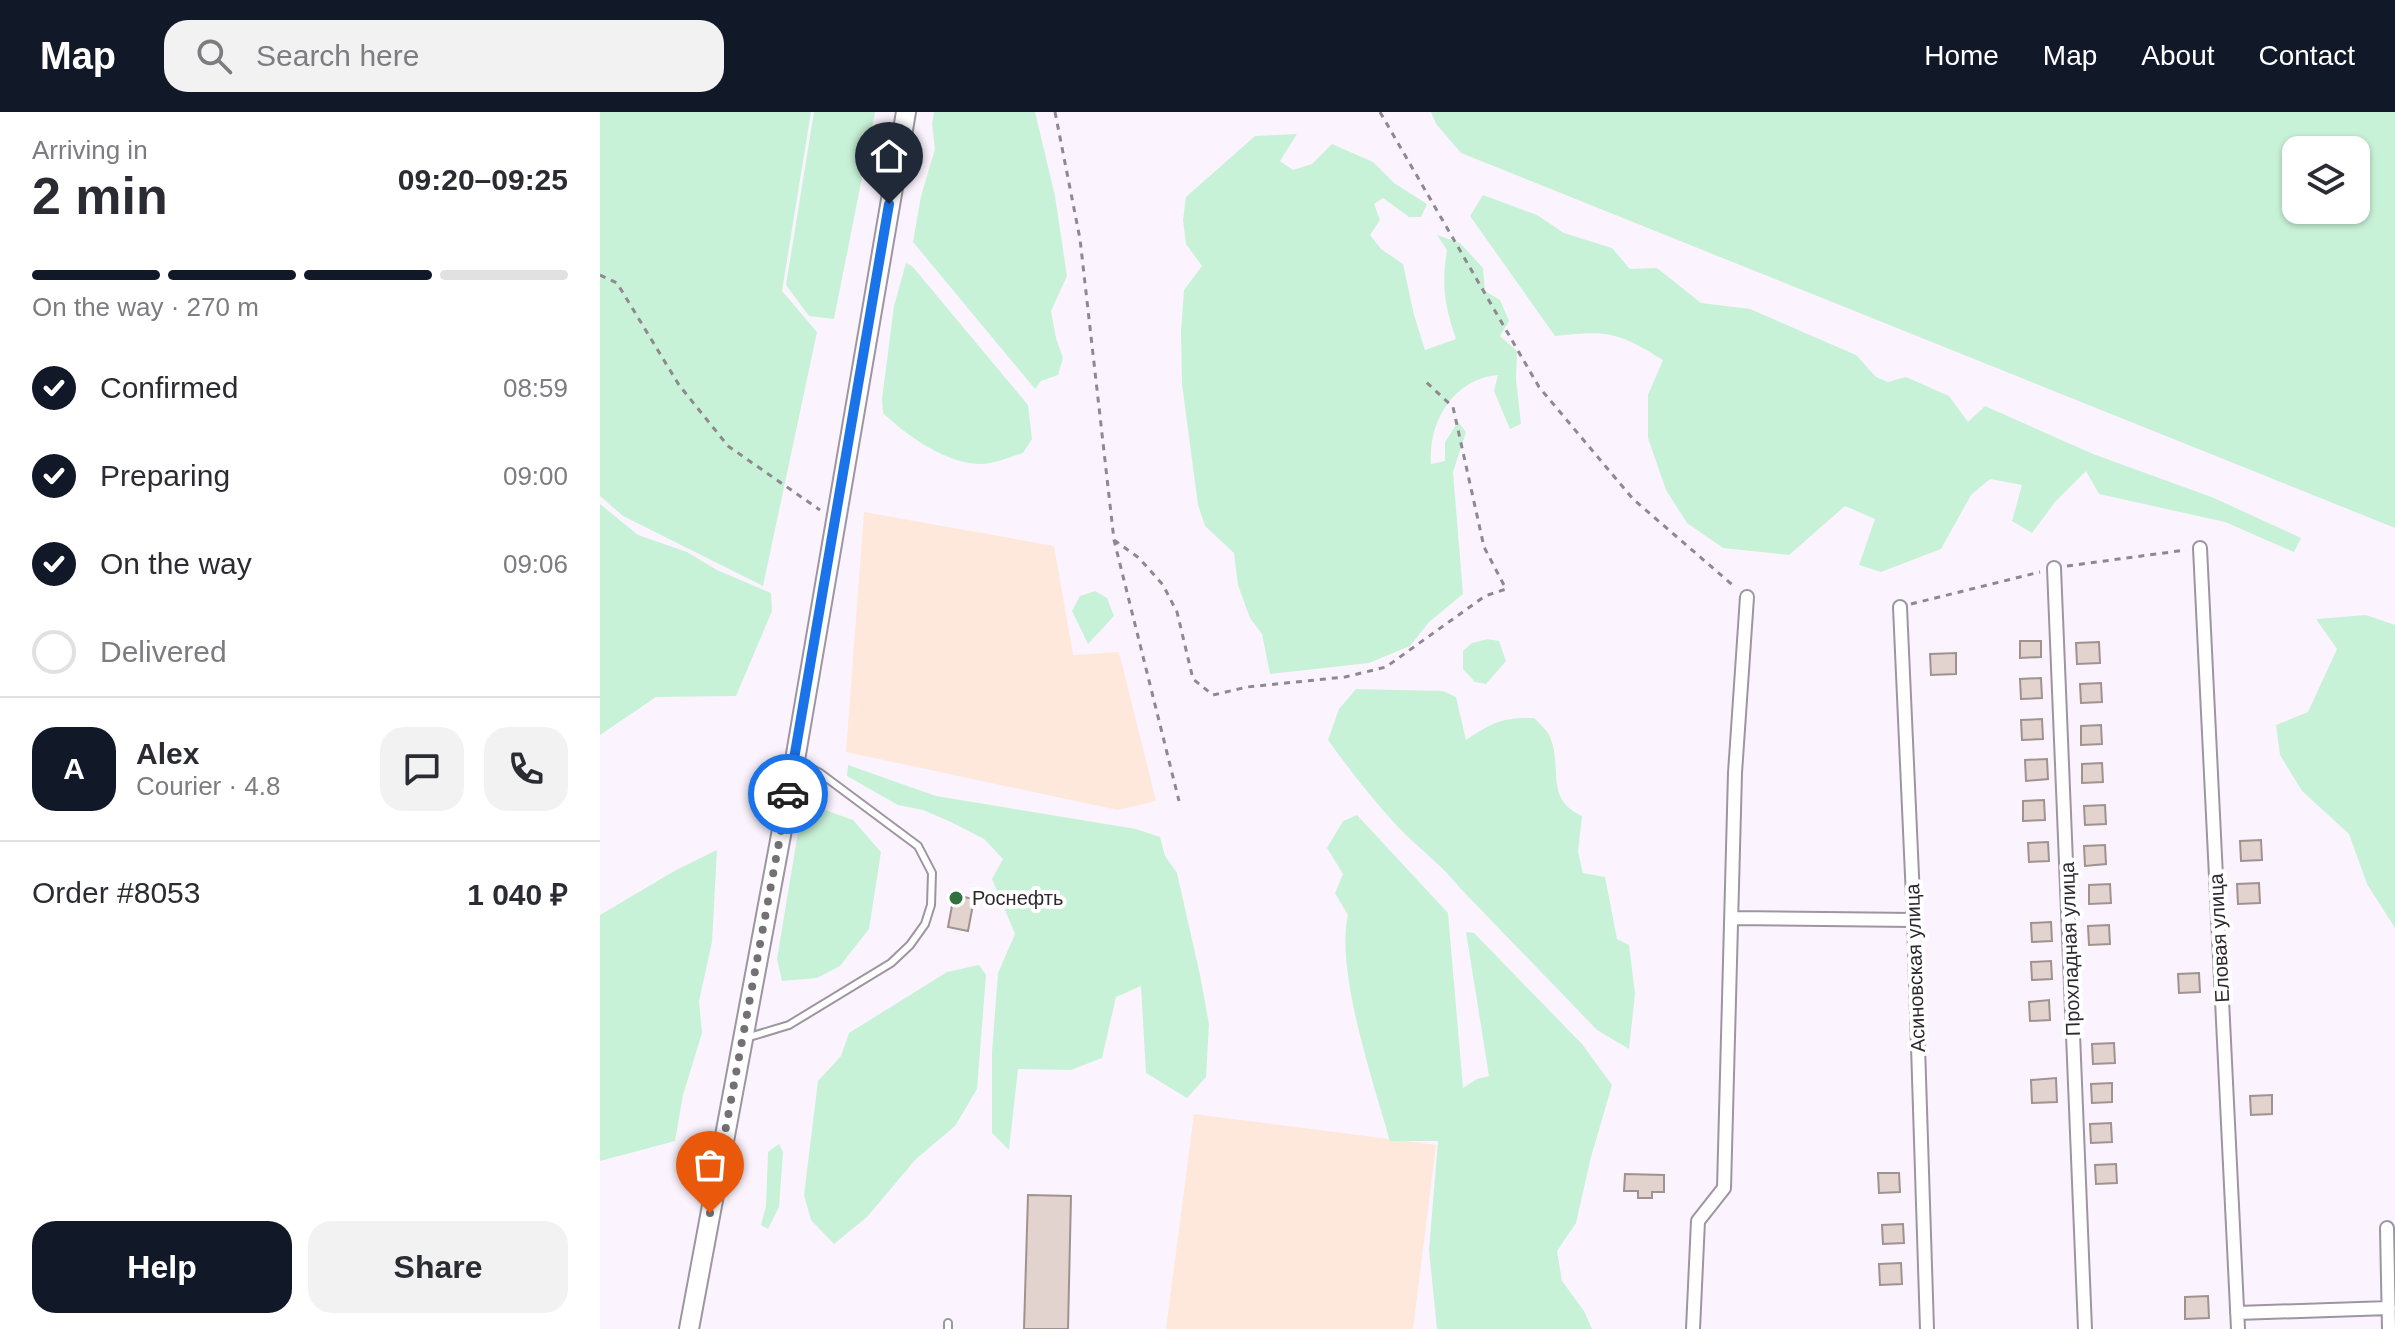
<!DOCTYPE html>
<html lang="en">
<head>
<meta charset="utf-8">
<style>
  body { margin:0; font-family:Arial,sans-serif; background:#f2f2f3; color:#2b2b33; height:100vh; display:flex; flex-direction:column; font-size:30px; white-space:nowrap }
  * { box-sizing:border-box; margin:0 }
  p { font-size:26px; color:#7c7c81 }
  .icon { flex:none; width:44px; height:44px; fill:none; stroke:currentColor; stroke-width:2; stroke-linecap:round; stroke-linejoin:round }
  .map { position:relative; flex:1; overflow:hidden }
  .sheet { display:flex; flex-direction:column; background:#fff; width:600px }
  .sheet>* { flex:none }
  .tools { position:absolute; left:1682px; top:24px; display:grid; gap:16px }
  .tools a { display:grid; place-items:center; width:88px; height:88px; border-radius:16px; background:#fff; box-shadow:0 2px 6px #0004; font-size:40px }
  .pin { position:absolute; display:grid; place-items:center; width:68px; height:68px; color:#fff; margin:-82px -34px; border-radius:50% 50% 50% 0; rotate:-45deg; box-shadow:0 0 8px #0007 }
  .pin .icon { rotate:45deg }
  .courier { position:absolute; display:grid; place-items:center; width:80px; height:80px; margin:-40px; border:6px solid #1a73e8; border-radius:50%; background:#fff; color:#222; box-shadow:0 2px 10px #0007 }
  .head em { font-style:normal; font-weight:600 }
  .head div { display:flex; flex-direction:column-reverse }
  .head { display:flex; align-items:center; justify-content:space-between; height:136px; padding:0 32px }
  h1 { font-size:52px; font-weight:600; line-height:60px }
  .bar { display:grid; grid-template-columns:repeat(4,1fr); gap:12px 8px; align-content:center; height:96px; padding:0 32px }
  .bar i { height:10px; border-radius:6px; background:#e1e1e2 }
  .bar .selected { background:#111827 }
  .bar p { grid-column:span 4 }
  .line { display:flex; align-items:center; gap:20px; padding:0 32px; border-top:2px solid #e1e1e2 }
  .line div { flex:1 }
  .round { display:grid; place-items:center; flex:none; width:84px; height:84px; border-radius:24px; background:#f2f2f3 }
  ol { padding:0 32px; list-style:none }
  li { display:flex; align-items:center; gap:24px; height:88px }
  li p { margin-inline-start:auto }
  li .icon { padding:8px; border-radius:50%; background:#111827; color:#fff; stroke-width:4 }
  li:last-child { color:#7c7c81 }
  li i { width:44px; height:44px; border:4px solid #e1e1e2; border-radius:50% }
  .button { display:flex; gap:16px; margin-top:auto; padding:16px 32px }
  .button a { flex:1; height:92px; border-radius:24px; background:#111827; color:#fff; font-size:32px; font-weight:600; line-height:92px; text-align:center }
  .button a+a { background:#f2f2f3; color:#2b2b33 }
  header { display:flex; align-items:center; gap:48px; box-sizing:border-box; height:112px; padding:0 40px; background:#111827; color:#fff }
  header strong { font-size:38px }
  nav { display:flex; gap:44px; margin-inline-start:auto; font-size:28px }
  .search { width:560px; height:72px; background:#f2f2f3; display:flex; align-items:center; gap:20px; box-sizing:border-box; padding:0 28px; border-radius:24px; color:#7c7c81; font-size:30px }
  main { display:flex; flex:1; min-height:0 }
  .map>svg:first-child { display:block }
  .industrial { fill:#fee8db }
  .green { fill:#c8f2d7; fill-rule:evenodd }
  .building { fill:#e2d3cf; stroke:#a0928e; stroke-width:2 }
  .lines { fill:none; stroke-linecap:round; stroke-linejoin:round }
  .lane-casing { stroke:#9d95a0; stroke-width:10 }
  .street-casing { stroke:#9d95a0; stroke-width:16 }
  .primary-casing { stroke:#9d95a0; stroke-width:22 }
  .path { stroke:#8e8990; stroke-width:3; stroke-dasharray:6 6; stroke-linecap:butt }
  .lane { stroke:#fff; stroke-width:6 }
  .street { stroke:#fff; stroke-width:12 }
  .primary { stroke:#fff; stroke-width:18 }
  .done { stroke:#747076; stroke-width:8; stroke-dasharray:0 14.4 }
  .route { stroke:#1a73e8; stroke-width:10 }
  .poi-dot { fill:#2f723d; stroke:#fff; stroke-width:3 }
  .labels { text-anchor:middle; stroke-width:8; stroke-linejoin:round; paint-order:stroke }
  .poi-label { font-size:20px; fill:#2c292d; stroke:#fff; text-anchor:start }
  .street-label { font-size:20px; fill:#2c292d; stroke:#fff }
</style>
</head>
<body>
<header>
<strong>Map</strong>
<div class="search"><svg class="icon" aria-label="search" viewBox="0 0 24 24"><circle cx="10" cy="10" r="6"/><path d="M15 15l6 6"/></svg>Search here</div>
<nav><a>Home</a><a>Map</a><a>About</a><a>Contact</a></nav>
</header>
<main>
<section class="sheet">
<div class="head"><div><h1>2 min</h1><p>Arriving in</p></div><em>09:20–09:25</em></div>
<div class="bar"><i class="selected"></i><i class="selected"></i><i class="selected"></i><i></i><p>On the way · 270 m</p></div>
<ol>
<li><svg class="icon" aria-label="check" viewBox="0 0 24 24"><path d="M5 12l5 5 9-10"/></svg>Confirmed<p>08:59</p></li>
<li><svg class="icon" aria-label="check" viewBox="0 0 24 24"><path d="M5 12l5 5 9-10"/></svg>Preparing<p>09:00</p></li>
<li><svg class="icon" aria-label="check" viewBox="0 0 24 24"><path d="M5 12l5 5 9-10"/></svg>On the way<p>09:06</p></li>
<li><i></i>Delivered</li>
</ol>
<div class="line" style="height:144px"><b class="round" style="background:#111827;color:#fff">A</b><div><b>Alex</b><p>Courier · 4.8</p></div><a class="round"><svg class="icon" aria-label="chat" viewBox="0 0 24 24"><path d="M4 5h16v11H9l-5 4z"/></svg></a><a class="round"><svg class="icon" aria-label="phone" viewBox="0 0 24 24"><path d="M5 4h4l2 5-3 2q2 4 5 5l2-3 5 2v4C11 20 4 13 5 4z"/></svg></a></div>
<div class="line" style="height:104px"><div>Order #8053</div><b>1 040 ₽</b></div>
<div class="button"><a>Help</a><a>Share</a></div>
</section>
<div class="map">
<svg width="1795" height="1217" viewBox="0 0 1795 1217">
  <rect width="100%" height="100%" fill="#fbf4fe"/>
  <path class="industrial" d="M264,400L454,434L473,543L519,540L556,689L518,698L246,640Z
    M594,1002L836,1033L813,1217H566Z"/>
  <path class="green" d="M0,0H211L182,179L217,220L163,474L23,404L0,384Z
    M214,0H275L234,207L209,204L186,173Z
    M334,0H435L455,84L467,164L451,199L456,226L463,246L458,263L441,269L435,277L313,130L321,84L335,37L332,12Z
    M831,0H1795V416L861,41L836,12ZM1696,38H1756V98H1696Z
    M697,22L680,49L693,58L712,52L732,32L773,50L794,71L827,92L821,105H809L783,86L774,92L780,108L770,123L781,137L803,152L814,203L825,238L856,227C845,194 841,174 847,138L837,123L860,131L883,156L885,179L900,188L909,209L900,224L917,239L916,267L921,312L910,317L894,279L898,263C853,267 828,310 831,352L845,349V330L858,310L866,320L853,360L863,482L829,510L810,534L769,551L670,562L662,522L650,506L638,473L634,441L605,414L598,393L582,272L581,220L584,178L602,154L586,132L583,108L586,85L655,24Z
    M883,83L937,103L964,121L1012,136L1030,157L1057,156L1101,191L1150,197L1256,243L1276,265L1288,270L1306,265L1349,284L1368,310L1385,294L1493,342L1614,386L1701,426L1694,440L1625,410L1499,382L1486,359L1455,390L1432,421L1412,409L1422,373L1390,367L1371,383L1341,437L1281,460L1259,453L1275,407L1245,394L1189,443L1123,436L1087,411L1066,378L1048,326V283L1063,248C1018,220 1008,218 955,224L870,104Z
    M306,151L312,154L428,293L432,327L423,341C410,345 394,352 381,352C346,352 306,323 283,301L282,287L294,194Z
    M0,392L38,423L87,440L117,458L171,481L172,499L136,584L56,585L0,623Z
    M495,479L507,486L514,504L488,532L472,499L480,484Z
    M1766,503L1795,513V816L1767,772L1749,722L1702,679L1680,643L1676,613L1708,600L1737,537L1716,507Z
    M888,527L899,529L906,549L886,572L875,570L863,557V539L872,531Z
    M756,577L843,579L856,585L866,628C891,611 902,605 934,606C939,611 948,619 950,625C963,655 944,687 982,704L978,740L983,761L1005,765L1017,827L1029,833L1035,882L1029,937L997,918L860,776C843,755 826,742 807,724C778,695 752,661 728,628L739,597Z
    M248,653L336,684L536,717L560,725L565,744L577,761L600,863L609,912L606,965L587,986L546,961L541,874L516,885L502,946L471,958L418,957L409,1038L392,1021V940L398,861L415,822L392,767L403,747L384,727L351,710L323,698L298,693L247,664Z
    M225,698L253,708L281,740L269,817L240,854L217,866L182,869L177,847L199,714L208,704Z
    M757,703L848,801L863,976L877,967L889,964L866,820L874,821L982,932L1012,973L991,1045L976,1111L957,1139L962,1169L984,1199L992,1217H837L829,1138L838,1029H790C774,972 735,859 748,803L735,781L743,762L727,736L743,709Z
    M117,738L112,830L99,889L102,921L83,983L75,1029L0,1049V803L76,758Z
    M379,853L386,863L377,977L355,1014L316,1047L267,1105L234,1132L211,1108L204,1083L218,969L241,944L249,921L347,860Z
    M179,1032L183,1040L179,1095L168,1117L161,1113L166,1094L168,1040Z"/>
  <path class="building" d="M1420,529H1441V545L1420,546Z
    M1499,530L1500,551L1477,552L1476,531Z
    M1356,541V562L1331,563L1330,542Z
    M1441,566L1442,586L1421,587L1420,567Z
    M1501,571L1502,590L1481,591L1480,572Z
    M1442,607L1443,627L1422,628L1421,608Z
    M1501,613L1502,632L1481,633V614Z
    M1447,647L1448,667L1426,669L1425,648Z
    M1502,651L1503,670L1482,671V652Z
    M1444,688L1445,708L1423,709V689Z
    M1505,693L1506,712L1485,713L1484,694Z
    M1661,728L1662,748L1641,749L1640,729Z
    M1448,730L1449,749L1429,750L1428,731Z
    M1505,733L1506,752L1485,754L1484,734Z
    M1659,771L1660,791L1638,792L1637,772Z
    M1510,772L1511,791L1489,792V773Z
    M354,783L374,787L368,819L348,815Z
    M1451,810L1452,829L1432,830L1431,811Z
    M1509,813L1510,832L1489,833L1488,814Z
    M1451,849L1452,867L1432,868L1431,850Z
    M1599,861L1600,880L1579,881L1578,862Z
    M1449,888L1450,908L1430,909L1429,890Z
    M1514,931L1515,951L1493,952L1492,932Z
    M1456,966L1457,990L1432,991L1431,968Z
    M1512,971V990L1492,991L1491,972Z
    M1672,983V1002L1651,1003L1650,984Z
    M1511,1011L1512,1030L1491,1031L1490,1012Z
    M1516,1052L1517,1071L1496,1072L1495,1053Z
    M1278,1061H1299L1300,1080L1279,1081Z
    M1025,1062L1064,1063V1080H1052V1086H1038V1079H1024Z
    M428,1083L471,1084L468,1217H424Z
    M1303,1112L1304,1131L1283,1132L1282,1113Z
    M1301,1151L1302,1172L1280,1173L1279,1152Z
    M1608,1184L1609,1206L1585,1207V1185Z"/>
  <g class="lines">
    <g class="lane-casing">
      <path id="lane" d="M146,926L189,913L291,851L310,833L325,812L331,793L332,761L318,734L220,661L199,650
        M348,1217V1211"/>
    </g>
    <g class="street-casing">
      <path id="street" d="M1600,436L1638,1217
        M1454,456L1485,1217
        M1300,495L1314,808L1327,1217
        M1132,806L1314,808
        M1787,1116L1789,1217
        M1637,1201L1789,1196
        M1093,1217L1098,1109L1124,1076L1135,661L1147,485"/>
    </g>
    <g class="primary-casing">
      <path id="primary" d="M89,1217L195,648L306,0"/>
    </g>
    <path class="path" d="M455,0L480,127L514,428L579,689
      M780,0L939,275L1033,387L1136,476
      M0,163L17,171L79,273L128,334L220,398
      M514,428L539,446L563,473L577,500L593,567L613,583L647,575L745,565L786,555L885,484L906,477L884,435L853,295L824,268
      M1467,454L1586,438
      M1311,492L1440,460"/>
    <use href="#lane" class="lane"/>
    <use href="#street" class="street"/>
    <use href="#primary" class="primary"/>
  </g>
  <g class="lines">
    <path class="done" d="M110,1101L188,682"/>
    <path class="route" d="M188,682L289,92"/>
  </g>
  <circle class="poi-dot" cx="356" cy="786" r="8"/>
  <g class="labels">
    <g class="poi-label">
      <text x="372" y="793">Роснефть</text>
    </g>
    <g class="street-label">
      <text transform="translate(1619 826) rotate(-93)" y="7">Еловая улица</text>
      <text transform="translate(1470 837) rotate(-92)" y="7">Прохладная улица</text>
      <text transform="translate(1315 856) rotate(-92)" y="7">Асиновская улица</text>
    </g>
  </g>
</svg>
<div class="tools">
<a><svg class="icon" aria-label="layers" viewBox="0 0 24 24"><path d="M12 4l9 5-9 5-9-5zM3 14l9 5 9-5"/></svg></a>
</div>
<div class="pin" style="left:110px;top:1101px;background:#ea580c"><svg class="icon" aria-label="bag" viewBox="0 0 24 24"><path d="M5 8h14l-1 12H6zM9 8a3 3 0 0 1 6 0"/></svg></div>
<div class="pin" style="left:289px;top:92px;background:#1f2937"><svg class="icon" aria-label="home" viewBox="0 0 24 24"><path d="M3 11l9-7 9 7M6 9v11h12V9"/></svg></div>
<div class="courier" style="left:188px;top:682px"><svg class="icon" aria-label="car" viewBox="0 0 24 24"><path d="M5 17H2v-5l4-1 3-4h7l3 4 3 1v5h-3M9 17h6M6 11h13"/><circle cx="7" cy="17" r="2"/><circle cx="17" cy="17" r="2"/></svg></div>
</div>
</main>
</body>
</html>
